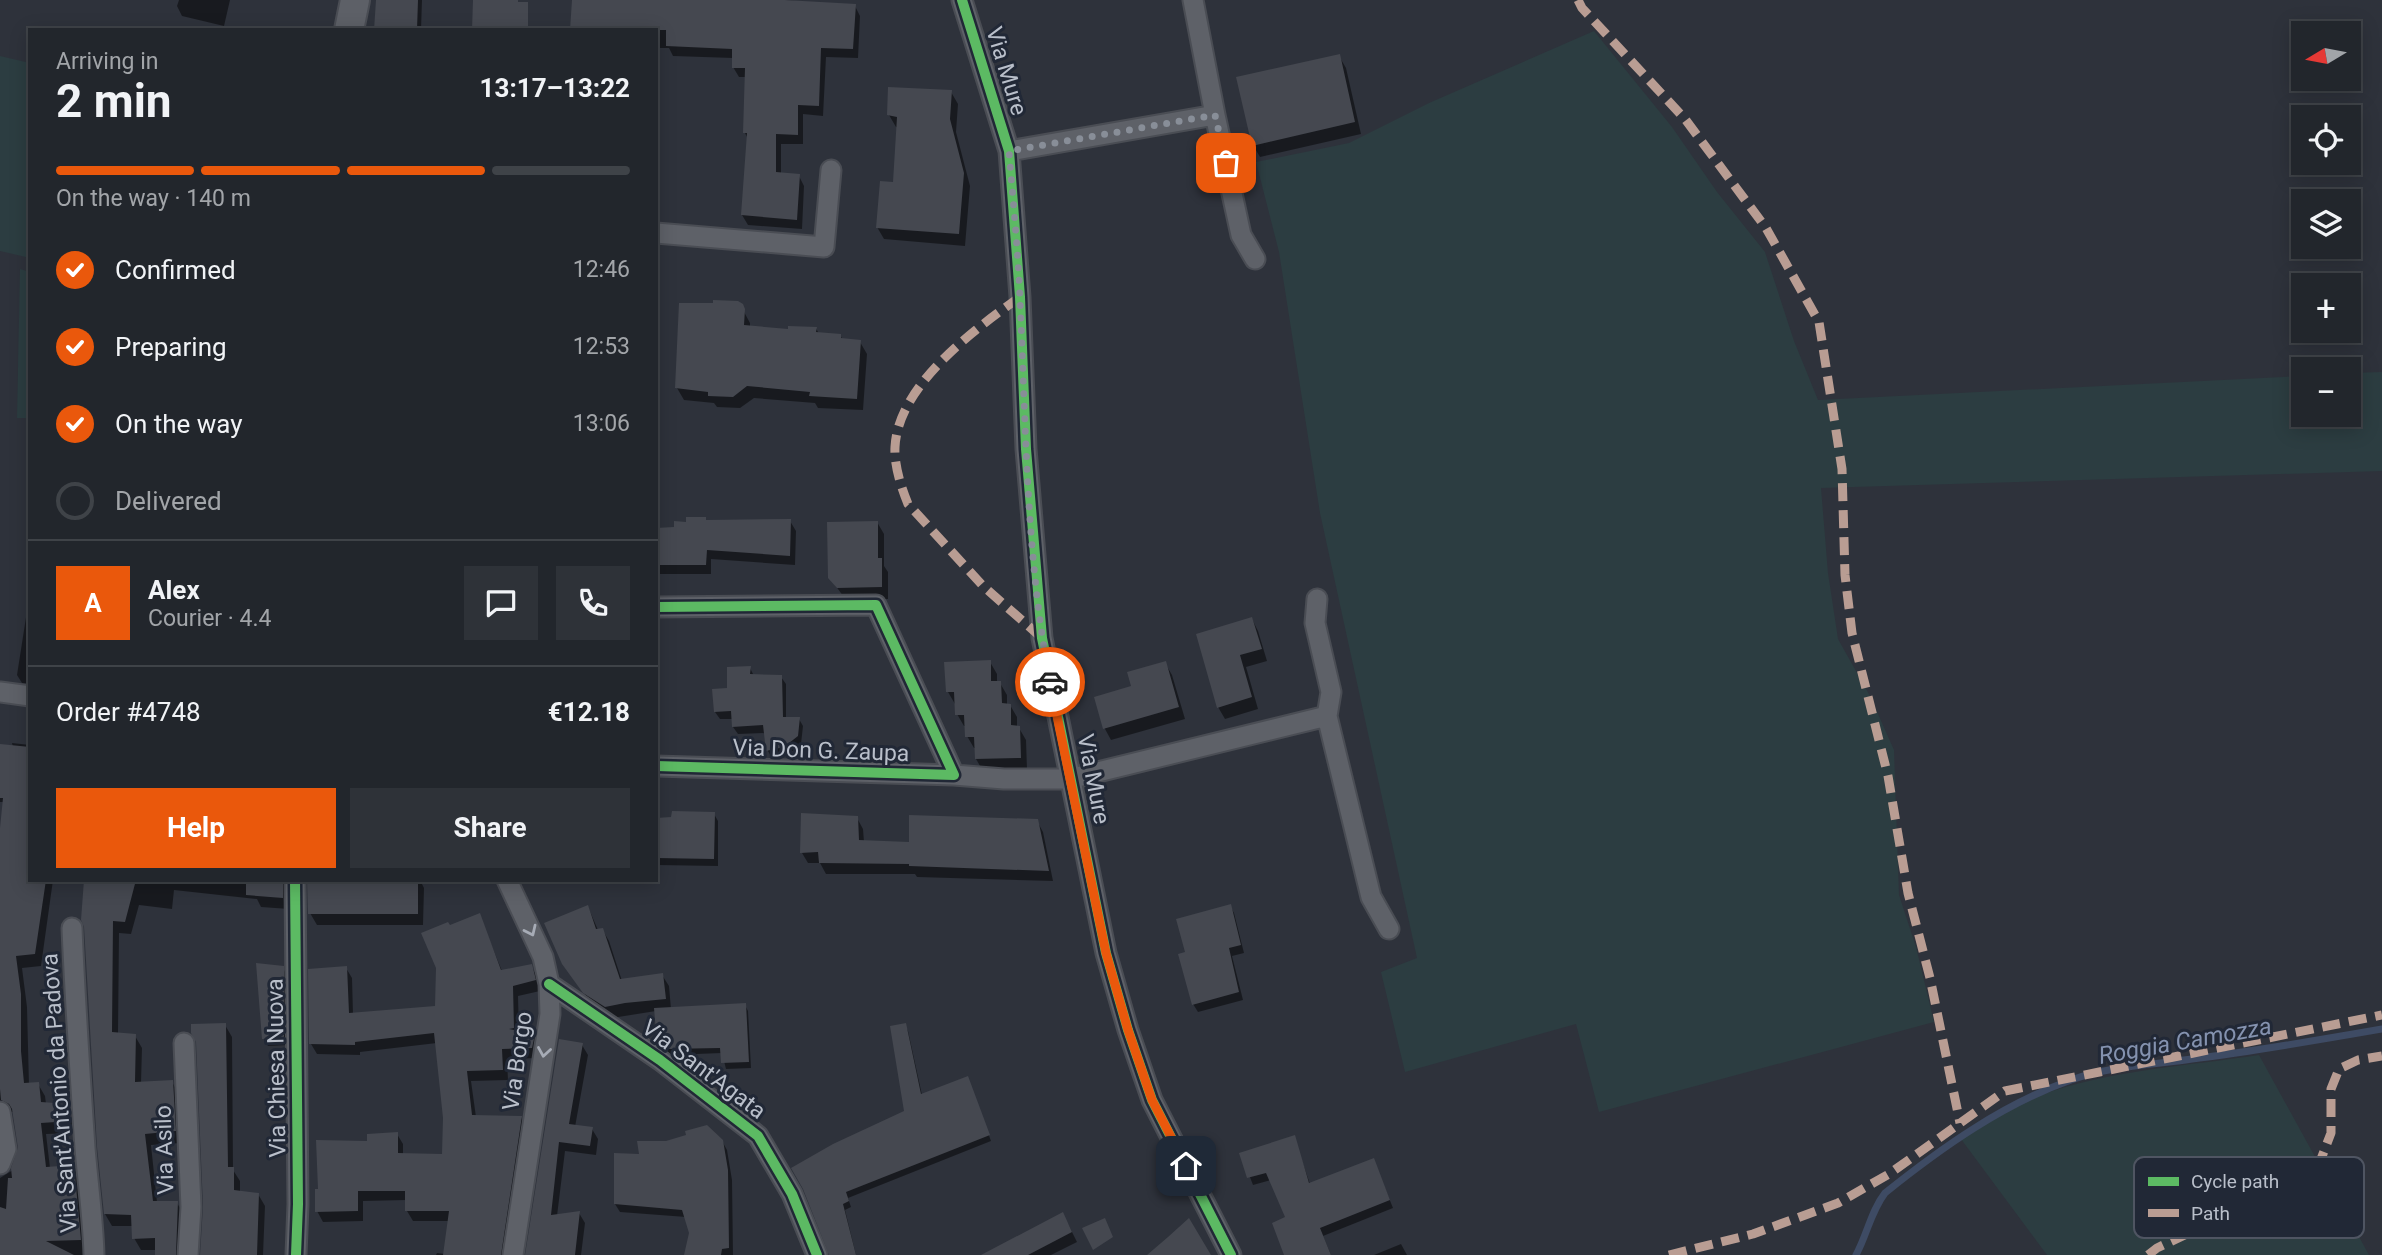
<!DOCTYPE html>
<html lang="en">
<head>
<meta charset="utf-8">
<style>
  body { margin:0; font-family:Roboto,sans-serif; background:#2e3238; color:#f1f3f6; height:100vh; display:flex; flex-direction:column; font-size:26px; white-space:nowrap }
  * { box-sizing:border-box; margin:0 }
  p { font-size:23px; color:#a2a5a9 }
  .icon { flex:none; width:38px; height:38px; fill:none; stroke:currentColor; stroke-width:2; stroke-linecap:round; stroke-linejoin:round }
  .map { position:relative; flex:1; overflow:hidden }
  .side { position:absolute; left:28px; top:28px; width:630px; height:854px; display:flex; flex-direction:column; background:#22262c; border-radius:0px; box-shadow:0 4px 18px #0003,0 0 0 2px #3f4348 }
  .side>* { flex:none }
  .needle { width:46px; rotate:260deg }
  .tools { position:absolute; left:2291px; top:21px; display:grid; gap:14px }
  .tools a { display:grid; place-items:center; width:70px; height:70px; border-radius:0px; background:#22262c; box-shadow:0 4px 18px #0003,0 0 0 2px #3f4348; font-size:35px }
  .pin { position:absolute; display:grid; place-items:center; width:60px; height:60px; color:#fff; margin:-30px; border-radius:14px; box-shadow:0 4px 10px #0006 }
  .courier { position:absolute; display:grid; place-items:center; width:70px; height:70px; margin:-35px; border:5px solid #ea580c; border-radius:50%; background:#fff; color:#222; box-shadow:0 2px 9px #0007 }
  .overview em { font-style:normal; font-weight:700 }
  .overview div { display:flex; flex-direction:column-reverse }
  .overview { display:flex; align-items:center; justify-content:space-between; height:119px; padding:0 28px }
  h1 { font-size:46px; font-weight:700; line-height:52px }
  .bar { display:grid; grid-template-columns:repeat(4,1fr); gap:10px 7px; align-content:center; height:84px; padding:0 28px }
  .bar i { height:9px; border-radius:5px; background:#3f4348 }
  .bar .current { background:#ea580c }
  .bar p { grid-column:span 4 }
  .line { display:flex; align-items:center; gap:18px; padding:0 28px; border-top:2px solid #3f4348 }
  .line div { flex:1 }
  .round { display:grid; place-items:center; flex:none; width:74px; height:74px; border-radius:0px; background:#2e3238 }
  ol { padding:0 28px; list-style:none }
  li { display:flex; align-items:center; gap:21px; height:77px }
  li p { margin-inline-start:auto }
  li .icon { padding:7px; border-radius:50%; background:#ea580c; color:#fff; stroke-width:4 }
  li:last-child { color:#a2a5a9 }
  li i { width:38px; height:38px; border:4px solid #3f4348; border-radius:50% }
  .action { display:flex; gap:14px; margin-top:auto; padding:14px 28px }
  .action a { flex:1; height:80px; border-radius:0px; background:#ea580c; color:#fff; font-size:28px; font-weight:700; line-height:80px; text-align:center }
  .action a+a { background:#2e3238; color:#f1f3f6 }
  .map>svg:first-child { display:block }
  .green { fill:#2c3d41 }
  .shadow { fill:#0007 }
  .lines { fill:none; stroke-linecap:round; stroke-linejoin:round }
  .stream { stroke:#3e4b64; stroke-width:7 }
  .building { fill:#454850 }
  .street-casing { stroke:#4a4d54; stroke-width:23 }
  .secondary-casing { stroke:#4a4d54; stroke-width:32 }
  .street { stroke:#5e6168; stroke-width:19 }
  .secondary { stroke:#5d6067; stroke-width:28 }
  .quiet { stroke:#b99d93; stroke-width:9; stroke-dasharray:18 9; stroke-linecap:butt }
  .cycleway-casing { stroke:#212836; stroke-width:15 }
  .cycleway { stroke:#5cba63; stroke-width:10 }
  .oneway { stroke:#a7acb6 }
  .done { stroke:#888e98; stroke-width:7; stroke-dasharray:0 12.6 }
  .route { stroke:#ea580c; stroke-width:9 }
  .labels { text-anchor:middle; stroke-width:6; stroke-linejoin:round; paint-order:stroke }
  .street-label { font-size:23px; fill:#b9bfca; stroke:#212836 }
  .water-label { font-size:24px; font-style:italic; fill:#8492af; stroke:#212836 }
  .key { fill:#212836; stroke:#4f5562; stroke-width:2 }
  .key-label { font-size:19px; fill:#b9bfca }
</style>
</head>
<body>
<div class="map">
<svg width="2382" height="1255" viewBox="0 0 2382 1255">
  <rect width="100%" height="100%" fill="#2e323b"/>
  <path class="green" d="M1594,31L1672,127L1717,192L1765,252L1794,341L1818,400L2303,376V415H2348L2349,373L2382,372V471L1821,488L1828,573L1838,639L1870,696L1894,750L1899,895L1916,947L1934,1022L1599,1112L1576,1024L1405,1072L1381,972L1417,958L1320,513L1279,252L1256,162L1349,143L1429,103Z
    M0,56L30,63V258L0,251Z
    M20,269L30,272V418H17Z
    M2259,1055L2369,1255H2047L1958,1135C1985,1120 2011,1105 2041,1095C2110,1070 2187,1066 2259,1055Z"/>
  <path class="shadow" d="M179,0H230L224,26L182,16L177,6Z
    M377,0H422L421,30H376Z
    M574,0H784L855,6L860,16L858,58L826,57L823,116L803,114V144H781V174L799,176L804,186L802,229L748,225L742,215L748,139L745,133L747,77H739L733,67V58L673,56L669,48H656V30Z
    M1339,56L1346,68L1361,134L1260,157L1253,145Z
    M951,92L958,104L956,132L970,186L965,246L884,239L877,227L895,184L898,127H896L889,115Z
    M743,310L750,323V328L790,331L816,328L819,334L840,335L843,340L860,342L867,354L863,410L818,408L815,403L754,398L740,408L717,407L714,403L684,400L677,388Z
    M30,496V521L26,502Z
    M790,521L796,531L795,565L711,559V574H656V529H676L706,522Z
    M877,522L884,534V566L888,572V599L846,600L830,578Z
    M27,611L30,612V684L22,683L17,675Z
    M1252,619L1258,631L1267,661L1246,667L1258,709L1225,719L1218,707Z
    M990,662L997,674V683H1000L1007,695V705H1010L1017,717V727L1019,728L1026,740L1027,769L983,771L976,759V748H974L967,736L966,726H964L957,714L955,704L948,692Z
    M1165,663L1172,675L1185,719L1111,740L1105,729L1096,698L1133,687Z
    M750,668L754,676L781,677L786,684V719H799L803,726L801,744L789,754L772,758L768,751L766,733L738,734L733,727V719H720L715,712L729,690Z
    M12,743L30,745V880H53L41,966L22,968L27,1007L29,1085L38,1084L45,1096L46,1104L69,1106L76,1118L77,1133L46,1134L50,1168L73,1167L80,1179L86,1255H0V1178L13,1170L20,1148L14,1112L4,1111L0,1115V849L5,802H0V746L13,747Z
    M714,814L718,821V866L656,865V819Z
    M857,818L863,829L864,842L911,843L1037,821L1043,832L1053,881L917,877L915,874H826L820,863H808L802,853Z
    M86,880H300L289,909L261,907L257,899L174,890L172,909L139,905L131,934L119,933L118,1034L135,1036L142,1048L141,1083L172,1082L179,1094L181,1143L151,1145L157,1202L177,1203L184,1215L182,1255H157V1250H141L134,1238L133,1226H112L105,1214Z
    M306,880H420L424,888L423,925H317L310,913L308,881Z
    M1230,906L1234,913L1244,953L1232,956L1243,1000L1198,1012L1193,1004L1187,953Z
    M588,907L598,930L602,929L609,941L622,981L662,975L669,986L671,1009L745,1005L748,1011L751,1068L726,1069L722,1053L671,1055L663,1049L659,1043L656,1011L612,1018L592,1004L563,964Z
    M479,915L502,971L531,966L537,976L540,991L518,996L519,1033L533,1035L539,1046L538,1058L507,1059L508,1080L471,1081L476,1117H521L527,1128L507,1255H436L437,1253L445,1254L449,1221H413L407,1211V1200L363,1201V1221L323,1222L317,1211L369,1143L397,1134L403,1144V1155L444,1156L445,1118L437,1043L360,1052V1055L317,1054L311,1044L346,968L352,978L353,1014L437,1007L449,927Z
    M282,967L287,975L288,1045L268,1046L264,1039Z
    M225,1025L232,1037L233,1170L240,1181V1193L258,1194L265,1206L263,1255H202Z
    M905,1025L908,1031L922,1095L970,1084L991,1141L848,1198L851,1207L845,1210L856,1255H830L805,1189L906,1112Z
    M582,1045L588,1055L575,1127L592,1129L598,1139L596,1155L565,1151L557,1216L579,1213L585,1223L581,1255H527Z
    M1294,1138L1310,1184L1377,1168L1393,1208L1323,1236L1331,1255H1286L1287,1218L1271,1180L1253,1185L1241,1154Z
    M722,1141L727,1150L732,1180L733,1255H688L691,1233L686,1217L620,1212L615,1204L641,1156Z
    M1068,1224L1077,1242L1051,1255H984Z
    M1401,1244L1407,1255H1374Z"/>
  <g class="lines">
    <path class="stream" d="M1856,1255C1867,1235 1871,1211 1885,1193C1941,1148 2003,1104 2071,1080C2110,1066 2151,1065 2192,1059C2256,1051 2319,1040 2382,1029"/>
  </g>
  <path class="building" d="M376,0H418L417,30H374Z
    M473,0H518V2H528V30H472Z
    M572,0H785L856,4L853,49L821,48L819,106L798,105V135L776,134V172L800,174L797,220L741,215L747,133H743L745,68H732V49L666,46V30H570Z
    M1340,54L1355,122L1252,146L1236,77Z
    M888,87L952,90L950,119L964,173L959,234L876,228L880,181L893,182L897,117L887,115Z
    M713,300L738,301L743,304L745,309L744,325L788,329V326L817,327L816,332L841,334V338L861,340L857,399L809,396L810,392L747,386L733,397L708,396V392L675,388L679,303H713Z
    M686,517H706V520L791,519L790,556L707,550L706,565H656V528L674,527V521L686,522Z
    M878,521V558H882V587L837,588L828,578L827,522Z
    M1252,617L1262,649L1240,655L1252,697L1217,708L1196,634Z
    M991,660V681H1001L1002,703L1011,704V725L1020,726L1021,758L975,759L974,737H965L964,715H955L954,692H946L944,662Z
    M1166,661L1179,707L1103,729L1094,697L1131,686L1127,672Z
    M751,666L750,674L782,675L783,717H800L798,736L784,747L766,751L763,725L732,727L731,711L714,712L712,689L727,688V667Z
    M0,744L30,747V880H46L35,954L16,956L21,994V1051L24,1083L39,1082L41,1102L70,1104L71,1121L41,1123L46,1167L74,1165L81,1240L46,1241L74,1255H0V1207L6,1209L8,1178H12L11,1168L18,1148L12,1109L9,1104L1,1100L0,1089V828L3,798H0Z
    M672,811L715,812L714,859L656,858V818L671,817Z
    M801,813L858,816L859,840L909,842V815L1038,819L1049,871L909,866V864L819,863L818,852L800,853Z
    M84,880H136L125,922L113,921L112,1032L136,1034L135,1082L173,1080L176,1131L145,1134L153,1201H178L176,1255H155V1238L132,1239L131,1215L104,1214L97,1147L84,927L81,920Z
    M246,880H283V898L246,895Z
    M307,880H418V914H308Z
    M1231,904L1241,945L1229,948L1239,992L1192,1005L1178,954L1185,952L1176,919Z
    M588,905L596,929L603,928L620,979L663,973L666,999L625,1003L605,1007L583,993L562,964L544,923Z
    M480,913L501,970L532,964L536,980L513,986L514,1028L509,1029L535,1034L532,1048L502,1049L503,1070L467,1071L472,1115L522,1116L501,1255H443L449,1211H405V1191H358V1211L315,1212V1189H318L316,1140L367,1141V1134L398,1132V1153L442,1154L443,1118L434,1033L355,1042V1045L309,1044L308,969L347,966L349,1013L435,1006L436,968L421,933L448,922L450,925Z
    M256,963L284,966V1038L262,1039Z
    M746,1003L749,1062L721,1063L720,1048L666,1049L657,1043L654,1008Z
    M226,1023L228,1167H234V1190L259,1193L257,1255H200L203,1206L196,1042L191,1033V1024Z
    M906,1023L921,1094L968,1076L990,1135L846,1192L849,1201L843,1204L856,1255H829L803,1189L791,1168L833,1144L904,1111L890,1026Z
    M559,1039L583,1043L569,1124L593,1127L590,1146L559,1142L551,1215L580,1211L575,1255H525Z
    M707,1125L723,1140L728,1170L729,1248L722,1249L721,1255H684L689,1233L682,1210L614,1204V1153L639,1154L637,1141H666L686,1135L685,1131Z
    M1295,1135L1309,1183L1374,1158L1390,1200L1320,1228L1331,1255H1284L1272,1223L1285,1217L1266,1173L1247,1178L1239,1153Z
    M1063,1212L1072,1232L1028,1255H981Z
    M1105,1218L1113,1237L1093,1250L1082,1228Z
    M1189,1218L1211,1255H1147L1168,1237Z"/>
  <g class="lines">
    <g class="street-casing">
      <path id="street" d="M962,0L1009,151L1020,297L1026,449L1042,638L1106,953L1128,1030L1152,1100L1231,1255
        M1193,0L1215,115
        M1009,151L1215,115L1241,235L1255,259
        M656,233L824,247L831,170
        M1317,599L1315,623L1331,692L1327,716
        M656,607L876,605L954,775L656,766
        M0,692L30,696
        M954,775L1004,779H1069L1327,716L1371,897L1389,929
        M295,880L298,1204L296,1255
        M507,880L543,957L549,984L550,1014L513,1255
        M72,928C75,1001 80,1074 85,1148C88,1184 93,1219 94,1255
        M549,984L660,1060L758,1136L792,1194L817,1255
        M184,1043L191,1207L188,1255
        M0,1112L6,1149L0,1164"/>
    </g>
    <g class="secondary-casing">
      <path id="secondary" d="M349,30L355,0"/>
    </g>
    <use href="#street" class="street"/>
    <use href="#secondary" class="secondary"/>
    <path class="quiet" d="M1578,0L1582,8L1685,119L1766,228L1819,322L1842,469L1845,575L1852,633L1888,776L1908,893L1930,978L1960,1123
      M1020,297C975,329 898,385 895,447C894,465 901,487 908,504L983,586L1042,638
      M1669,1255L1753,1234L1838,1203L1889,1174L2005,1091L2382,1015
      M2148,1255L2157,1248L2293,1184L2321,1159L2331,1133V1089L2339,1069L2358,1060L2382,1056"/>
    <g class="cycleway-casing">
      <path id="cycleway" d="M962,0L1009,151L1020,297L1026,449L1042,638L1106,953L1128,1030L1152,1100L1231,1255
        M656,607L876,605L954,775L656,766
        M295,880L298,1204L296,1255
        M549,984L660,1060L758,1136L792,1194L817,1255"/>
    </g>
    <use href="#cycleway" class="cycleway"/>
  </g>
  <defs><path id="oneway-chevron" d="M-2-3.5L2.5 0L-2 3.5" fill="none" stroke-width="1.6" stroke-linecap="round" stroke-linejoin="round" transform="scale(1.75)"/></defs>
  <g class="oneway">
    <use href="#oneway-chevron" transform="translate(531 931) rotate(65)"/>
    <use href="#oneway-chevron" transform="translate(544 1052) rotate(99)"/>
  </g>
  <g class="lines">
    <path class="done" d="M1050,682C1026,558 1026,425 1020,300C1018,250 1013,200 1009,151L1215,115L1226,163"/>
    <path class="route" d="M1050,682L1106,953L1128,1030L1152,1100L1186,1166"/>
  </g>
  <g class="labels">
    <g class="street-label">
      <text transform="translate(1007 71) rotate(73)" y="8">Via Mure</text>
      <text transform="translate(821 750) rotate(2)" y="8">Via Don G. Zaupa</text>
      <text transform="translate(1094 779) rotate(79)" y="8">Via Mure</text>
      <text transform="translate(517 1061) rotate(-82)" y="8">Via Borgo</text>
      <text transform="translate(276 1068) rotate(-91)" y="8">Via Chiesa Nuova</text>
      <text transform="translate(704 1069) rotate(37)" y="8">Via Sant'Agata</text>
      <text transform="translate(59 1093) rotate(-94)" y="8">Via Sant'Antonio da Padova</text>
      <text transform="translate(164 1150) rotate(-92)" y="8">Via Asilo</text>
    </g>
    <g class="water-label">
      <text transform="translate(2185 1041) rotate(-10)" y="8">Roggia Camozza</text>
    </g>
  </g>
  <rect x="2134" y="1157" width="230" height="81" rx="10" class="key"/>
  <rect x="2148" y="1177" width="31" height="9" fill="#5cba63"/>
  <rect x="2148" y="1209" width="31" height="8" fill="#b99d93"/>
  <g class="key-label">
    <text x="2191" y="1188">Cycle path</text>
    <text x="2191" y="1220">Path</text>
  </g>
</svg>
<div class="tools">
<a><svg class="needle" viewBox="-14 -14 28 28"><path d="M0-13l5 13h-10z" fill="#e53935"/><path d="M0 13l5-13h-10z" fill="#a2a5a9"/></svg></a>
<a><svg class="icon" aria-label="locate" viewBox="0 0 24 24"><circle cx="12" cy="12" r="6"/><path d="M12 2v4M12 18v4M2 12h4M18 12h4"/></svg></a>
<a><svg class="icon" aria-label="layers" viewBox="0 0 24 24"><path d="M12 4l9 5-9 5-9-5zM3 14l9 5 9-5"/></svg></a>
<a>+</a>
<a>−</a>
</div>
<div class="pin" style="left:1226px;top:163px;background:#ea580c"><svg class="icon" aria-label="bag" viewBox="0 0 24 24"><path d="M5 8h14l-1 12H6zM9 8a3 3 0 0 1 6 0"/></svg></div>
<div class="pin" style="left:1186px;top:1166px;background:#1f2937"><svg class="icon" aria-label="home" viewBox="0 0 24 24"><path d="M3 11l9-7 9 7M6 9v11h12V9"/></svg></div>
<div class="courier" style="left:1050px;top:682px"><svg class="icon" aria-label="car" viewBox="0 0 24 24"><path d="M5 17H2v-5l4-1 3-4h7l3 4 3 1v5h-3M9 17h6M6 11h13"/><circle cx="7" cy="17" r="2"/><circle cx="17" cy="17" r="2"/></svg></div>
<section class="side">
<div class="overview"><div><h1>2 min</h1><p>Arriving in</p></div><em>13:17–13:22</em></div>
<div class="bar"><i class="current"></i><i class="current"></i><i class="current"></i><i></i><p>On the way · 140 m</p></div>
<ol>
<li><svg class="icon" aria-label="check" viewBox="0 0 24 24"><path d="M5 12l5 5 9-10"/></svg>Confirmed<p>12:46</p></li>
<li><svg class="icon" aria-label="check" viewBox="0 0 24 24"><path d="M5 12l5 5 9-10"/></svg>Preparing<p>12:53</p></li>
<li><svg class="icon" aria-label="check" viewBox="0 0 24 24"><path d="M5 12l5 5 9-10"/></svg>On the way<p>13:06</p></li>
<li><i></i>Delivered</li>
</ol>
<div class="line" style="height:126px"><b class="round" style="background:#ea580c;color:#fff">A</b><div><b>Alex</b><p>Courier · 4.4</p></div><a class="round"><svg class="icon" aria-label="chat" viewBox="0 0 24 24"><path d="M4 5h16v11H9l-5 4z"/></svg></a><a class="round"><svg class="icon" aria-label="phone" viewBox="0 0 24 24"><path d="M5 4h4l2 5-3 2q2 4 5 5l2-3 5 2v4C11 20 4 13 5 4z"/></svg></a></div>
<div class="line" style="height:91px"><div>Order #4748</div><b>€12.18</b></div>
<div class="action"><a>Help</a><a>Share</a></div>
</section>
</div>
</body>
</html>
